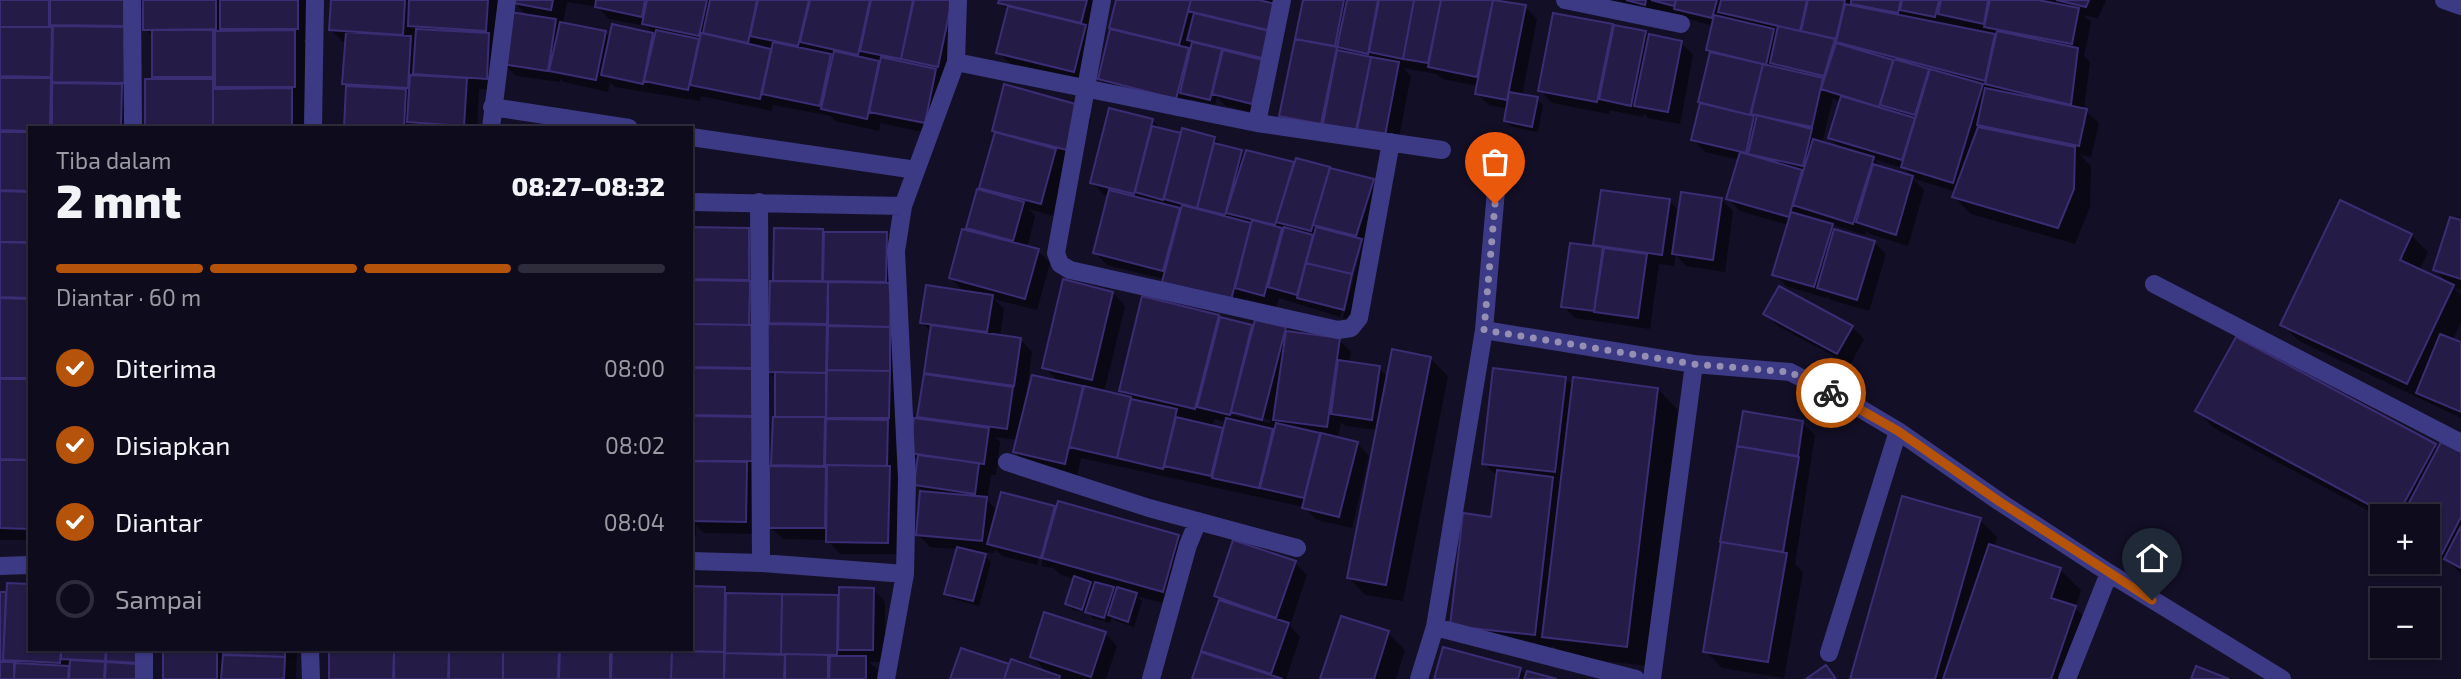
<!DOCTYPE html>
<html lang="id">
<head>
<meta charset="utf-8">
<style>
  body { margin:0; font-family:"Exo 2",sans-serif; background:#171425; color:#f1f3f6; height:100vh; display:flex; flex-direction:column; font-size:26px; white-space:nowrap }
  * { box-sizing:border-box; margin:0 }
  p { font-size:23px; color:#9b9ba3 }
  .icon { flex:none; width:38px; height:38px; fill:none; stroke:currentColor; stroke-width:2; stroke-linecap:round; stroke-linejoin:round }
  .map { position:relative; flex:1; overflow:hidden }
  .details { position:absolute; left:28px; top:126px; width:665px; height:525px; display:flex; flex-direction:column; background:#0e0b1c; border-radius:0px; box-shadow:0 2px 5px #0004,0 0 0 2px #2e2b3b }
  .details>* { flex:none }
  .buttons { position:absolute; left:2370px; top:504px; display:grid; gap:14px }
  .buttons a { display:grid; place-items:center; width:70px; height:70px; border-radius:0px; background:#0e0b1c; box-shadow:0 2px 5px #0004,0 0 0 2px #2e2b3b; font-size:35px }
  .pin { position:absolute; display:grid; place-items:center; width:60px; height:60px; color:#fff; margin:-72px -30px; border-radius:50% 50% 50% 0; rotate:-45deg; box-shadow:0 0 7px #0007 }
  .pin .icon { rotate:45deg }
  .courier { position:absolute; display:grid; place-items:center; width:70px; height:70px; margin:-35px; border:5px solid #b45309; border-radius:50%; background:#fff; color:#222; box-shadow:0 2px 9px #0007 }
  .head em { font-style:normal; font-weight:800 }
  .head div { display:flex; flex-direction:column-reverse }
  .head { display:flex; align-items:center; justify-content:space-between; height:119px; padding:0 28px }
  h1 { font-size:46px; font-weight:800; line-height:52px }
  .bar { display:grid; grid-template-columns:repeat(4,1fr); gap:10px 7px; align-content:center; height:84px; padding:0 28px }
  .bar i { height:9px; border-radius:5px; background:#2e2b3b }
  .bar .on { background:#b45309 }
  .bar p { grid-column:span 4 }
  ol { padding:0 28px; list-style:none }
  li { display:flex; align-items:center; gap:21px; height:77px }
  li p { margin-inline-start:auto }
  li .icon { padding:7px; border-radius:50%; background:#b45309; color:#fff; stroke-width:4 }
  li:last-child { color:#9b9ba3 }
  li i { width:38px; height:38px; border:4px solid #2e2b3b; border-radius:50% }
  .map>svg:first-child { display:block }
  .shadow { fill:#0007; fill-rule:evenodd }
  .building { fill:#241b47; stroke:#3b2d73; stroke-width:2 }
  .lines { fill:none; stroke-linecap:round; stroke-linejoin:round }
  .minor { stroke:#3d3a85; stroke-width:18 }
  .done { stroke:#948fb3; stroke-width:7; stroke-dasharray:0 12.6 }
  .route { stroke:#b45309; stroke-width:9 }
</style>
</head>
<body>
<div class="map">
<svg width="2461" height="679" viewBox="0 0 2461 679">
  <rect width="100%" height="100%" fill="#130f26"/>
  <path class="shadow" d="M0,0H139L134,128H30V540H0ZM47,23H55V29H47ZM50,58H55L54,87H51Z
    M145,0H310V40H303L307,45L304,128H147L158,81L154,77V38L145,29Z
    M332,0H500L499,90L479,89L477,128H345L348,88L344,84L347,42H343L331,30Z
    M515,0H954L964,10L937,135L880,123L879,131L835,121L831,116L773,105L772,111L701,96L700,101L615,87L610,82L608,92L564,82L560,79V82L516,76L504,64L529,17L515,3ZM567,2L598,7L609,19L647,26L656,35L613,26L611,38L605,33L563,24Z
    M1000,0H1104L1086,83L1011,64L998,52L1009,11L1000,2Z
    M1118,0H1288L1264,115L1226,106L1217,97L1215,105L1191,99L1188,110L1112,91L1100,79Z
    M1304,0H1498L1525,7L1537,19L1522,96L1537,99L1543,105L1538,132L1512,127L1505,121L1508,109L1489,105L1477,93L1478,86L1442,79L1437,74L1403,68L1411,76L1397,147L1294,128L1281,115Z
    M1604,0H2106L2098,18L2083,15L2091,22L2084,56L2090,62L2084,110L2099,123L2091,157L2080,155L2091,166L2090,207L2075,244L1971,214L1954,197L1956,192L1915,179L1905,169L1874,159L1884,169L1912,178L1924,190L1908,246L1870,234L1866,231L1865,235L1830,224L1838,231L1874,242L1886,254L1869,311L1831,300L1827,296L1826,298L1786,286L1774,274L1788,225L1740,211L1728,198L1740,160L1705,152L1693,139L1711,53L1708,50L1713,26L1659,10L1657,16ZM1846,43L1897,57L1895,63L1845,46ZM1833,98L1841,103L1830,138L1842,149L1822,143Z
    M1555,15L1681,43L1693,55L1680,124L1648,118L1644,113L1643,117L1610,110L1609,114L1552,103L1540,90Z
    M1078,106L1091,119L1079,162L1069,159L1053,216L1029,209L1035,216L1027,248L1038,251L1050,263L1037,310L994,299L1004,309L1000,336L1020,339L1032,352L1026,396L1059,382L1044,367L1113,293L1125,306L1104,392L1128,398L1120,390L1218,316L1222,320L1255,328L1285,329L1289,333L1339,340L1351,352L1349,364L1379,368L1388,378L1431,359L1448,376L1403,601L1365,595L1348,577L1378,430L1345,426L1341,422L1338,439L1357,443L1369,456L1352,528L1317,520L1304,507L1081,458L1077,476L1027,464L1015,452L1018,440L995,437L1000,442L996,475H991L987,500L998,511L1054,507L1057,510L1178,536L1195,553L1180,608L1137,596L1142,601L1134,627L1116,621L1112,617L1110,623L1093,618L1089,613L1073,610L1067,604L1075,579L1061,575L1053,568L1041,566L1055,513H1051L1037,565L1002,556L995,549L994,553L975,551V553L985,556L991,562L979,606L953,599L946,593L958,549L930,547L918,534L922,490L916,484L919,461L911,453L925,422L919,416L932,332L922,323L965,293L951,278L978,191L987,194L981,187L996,133L994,130ZM1216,409L1271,420L1270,423L1216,412ZM1214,419L1227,422L1225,432L1212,427Z
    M1152,120L1162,130L1182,136L1214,138L1223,147L1241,152L1246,156L1247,152L1295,165L1297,160L1373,180L1385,193L1356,321L1343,318L1362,246H1358L1340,317L1279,298L1276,307L1246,299L1243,311L1164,279L1107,265L1095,252L1109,196L1104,195L1092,182Z
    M1603,192L1669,201L1680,212L1721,199L1733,211L1725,272L1686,266L1676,255L1674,266L1659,264L1650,329L1575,318L1563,306L1594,248Z
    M2461,222V290L2453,287L2461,295V323L2452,340L2461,344V418L2299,341L2282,324L2411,235L2428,252L2419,271L2450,285L2435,270Z
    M749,229L761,242V334L771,326L776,230L886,234L898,246L900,554H840L827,540L783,539L770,527L758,534L704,533L696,525V535H691V236ZM765,369L777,380L773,468L768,467L769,383L765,379ZM823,463H834L822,470Z
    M1766,314L1852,327L1864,339L1850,365L1778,326Z
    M2237,339L2439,450L2461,454V574L2449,562L2427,551V516H2382V518L2214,428L2197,411Z
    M1566,379L1574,387L1658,389L1678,410L1647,666L1564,656L1552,645L1551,651L1469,642L1493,519L1498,477L1484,463Z
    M1745,413L1803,423L1815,435L1795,564L1803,572L1784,678L1722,668L1705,651Z
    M1980,520L1997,537L1994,548L2060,570L2081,590L2075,608L2095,628L2078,679H1851Z
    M1295,563L1307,575L1290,626L1300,637L1286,679H1194L1221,600L1216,596Z
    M725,589L731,595L841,597L873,589L885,602V662H869L878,670L877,679H330L337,653L333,649H416L451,652V649H691Z
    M0,593L8,594L30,649H143L142,679H0Z
    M1388,633L1405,650L1396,679H1322Z
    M1105,634L1117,646L1106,679H952L962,651L1010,666L1048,673L1032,657Z
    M166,649H297L296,679H164L169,653Z
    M1520,669L1527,676L1550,679H1436Z"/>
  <path class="building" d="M0,0H49V27H0Z
    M50,0H127L126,26L50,25Z
    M143,0H216V29L143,30Z
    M220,0H298V29H220Z
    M331,0H405L403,35L329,30Z
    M409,0H488L486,31L408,26Z
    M514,0H553L551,10L513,3Z
    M596,0H645L642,17L595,7Z
    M647,0H707L699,36L642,24Z
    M710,0H757L748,43L703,33Z
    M758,0H809L798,46L750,36Z
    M810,0H870L858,55L800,42Z
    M871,0H913L901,59L860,51Z
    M914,0H952L938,67L901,59Z
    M999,0H1087L1081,23L998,3Z
    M1116,0H1191L1179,45L1109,28Z
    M1191,0H1259L1275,4L1268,30L1188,11Z
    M1303,0H1344L1335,46L1295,39Z
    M1347,0H1378L1368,54L1337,47Z
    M1379,0H1414L1403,59L1369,52Z
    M1414,0H1441L1428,63L1403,59Z
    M1441,0H1493L1477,77L1428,67Z
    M1493,0L1526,5L1507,100L1475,94Z
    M1626,0H1646L1645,5Z
    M1651,0H1676L1674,6Z
    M1676,0H1717L1712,18L1674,9Z
    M1721,0H1807L1800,31L1718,12Z
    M1808,0H1845L1836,39L1801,31Z
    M1851,0H1901L1898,13L1851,4Z
    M1902,0H1939L1935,17L1900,10Z
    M1941,0H1988L1984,24L1938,14Z
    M1990,0H2038L2079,8L2072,44L1984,27Z
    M2056,0H2089L2086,7Z
    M1845,4L1995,34L1985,81L1836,42Z
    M1008,6L1086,25L1074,72L996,53Z
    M510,12L556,19L548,71L502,64Z
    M1194,13L1269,31L1262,58L1187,40Z
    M1553,13L1613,24L1597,102L1538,91Z
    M1714,15L1774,29L1766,65L1706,50Z
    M560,22L606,31L596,80L549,71Z
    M612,24L653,33L643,84L601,75Z
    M1614,25L1646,31L1631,106L1599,99Z
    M53,26L127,27L126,83L52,82Z
    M1778,26L1835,39L1824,76L1770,63Z
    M0,27H52L51,77L0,76Z
    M416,29L489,33L487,79L413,74Z
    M1110,29L1189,48L1176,99L1098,79Z
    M152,30H213V77H152Z
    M295,30V87H215V31Z
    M656,30L699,39L688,90L644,81Z
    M1997,31L2078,48L2071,105L1985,84Z
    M346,32L411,36L408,88L342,84Z
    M701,33L771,49L760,99L690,85Z
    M1649,34L1682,41L1668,112L1634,106Z
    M1295,39L1337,47L1321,124L1279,116Z
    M773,42L831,54L820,106L762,94Z
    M1192,42L1222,49L1210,100L1180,93Z
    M1836,43L1893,60L1879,107L1821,89Z
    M1223,50L1263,60L1252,104L1212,94Z
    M1337,50L1371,57L1356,130L1323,124Z
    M834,51L879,61L867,119L821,109Z
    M1710,52L1763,64L1750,115L1698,102Z
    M881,57L936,69L925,123L869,112Z
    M1371,57L1399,62L1385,136L1357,130Z
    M1894,59L1929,69L1915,115L1880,105Z
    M1763,64L1823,78L1812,127L1751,114Z
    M1930,69L1983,84L1953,183L1901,167Z
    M410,75L467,78L464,126L407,122Z
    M0,78H51L50,128H30V131L0,130Z
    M145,79H213V128H145Z
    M52,83L122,84L121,128H52Z
    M1004,84L1079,105L1067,150L992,131Z
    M346,86L406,89L404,128H344Z
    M292,88V128H213V89Z
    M1985,88L2087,109L2079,146L1977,125Z
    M1509,92L1538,97L1532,127L1504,121Z
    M1841,96L1915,118L1902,160L1828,138Z
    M1700,103L1754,116L1746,153L1691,140Z
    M1109,108L1153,119L1134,194L1090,183Z
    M1757,115L1812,129L1803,166L1748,154Z
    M408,125L458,128H407Z
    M1152,126L1181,133L1163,200L1135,192Z
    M1978,127L2075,147L2074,189L2058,228L1952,197Z
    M1182,128L1215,137L1197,208L1164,199Z
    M0,132H30V191L0,190Z
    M995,132L1056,149L1041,204L979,188Z
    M1813,139L1874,157L1853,224L1793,205Z
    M1214,143L1242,150L1225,215L1197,208Z
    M1246,150L1294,162L1275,225L1226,213Z
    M1740,152L1802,170L1789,217L1726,199Z
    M1296,158L1330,167L1311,231L1276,222Z
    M1873,164L1913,176L1896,235L1856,222Z
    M1330,168L1374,179L1356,236L1313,225Z
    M977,189L1024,202L1013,241L966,228Z
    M1109,190L1180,208L1163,271L1093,253Z
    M1601,190L1670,199L1662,255L1593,245Z
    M0,191L30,192V242H0Z
    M1681,192L1722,198L1713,260L1672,254Z
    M2340,200L2412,234L2400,260L2454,285L2407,384L2280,325Z
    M1182,205L1251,223L1231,300L1162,282Z
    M1791,212L1833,224L1814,287L1772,275Z
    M2450,217L2461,220V279L2433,270Z
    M1252,220L1282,228L1264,296L1235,288Z
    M691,227L749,228V280L691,279Z
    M1284,227L1313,235L1297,295L1268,287Z
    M1316,227L1362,239L1352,274L1306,263Z
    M774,228L823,229L822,281H773Z
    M962,229L1039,249L1025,299L949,278Z
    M1834,229L1875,241L1857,300L1817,288Z
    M824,232H887L886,282L823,281Z
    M0,242L30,243V298L0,297Z
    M1570,243L1603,247L1594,311L1561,307Z
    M1604,248L1647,254L1638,318L1594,312Z
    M1306,263L1352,274L1344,310L1297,298Z
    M1063,279L1113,292L1092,380L1042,368Z
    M691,280L750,281L749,325L691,324Z
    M770,281L828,282L827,324L769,323Z
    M828,282L891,283L890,327L828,325Z
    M926,285L993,295L987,332L920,323Z
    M1779,286L1853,326L1837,354L1763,314Z
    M1142,296L1219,315L1195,409L1119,391Z
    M0,298L30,299V378H0Z
    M1220,317L1252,325L1230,415L1197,407Z
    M1255,320L1286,327L1262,420L1231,412Z
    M691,324L754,325L753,368L691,367Z
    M767,324L827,325L826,373L766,372Z
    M931,325L1021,338L1014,386L924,373Z
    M828,326L890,327V371L827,370Z
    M1286,331L1340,338L1327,427L1273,420Z
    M2440,334L2461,342V412L2416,393Z
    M2236,337L2436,444L2397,516H2390L2195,411Z
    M1392,349L1431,357L1386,585L1347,578Z
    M1338,360L1380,366L1372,420L1331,414Z
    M692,368L757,369L756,416L691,415Z
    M1493,368L1566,377L1555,472L1482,464Z
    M827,370L890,371L889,418H826Z
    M775,372L826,373V417H775Z
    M924,374L1013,387L1007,429L917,417Z
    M1032,375L1083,386L1065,464L1013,452Z
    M1573,377L1658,388L1627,647L1542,637Z
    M0,379H30V460L0,459Z
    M1084,386L1131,397L1117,458L1069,447Z
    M1131,399L1177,409L1163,469L1117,458Z
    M1743,411L1803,421L1798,456L1737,446Z
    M691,416L757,417L756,461H691Z
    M773,417H825L824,466L771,465Z
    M1176,417L1223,428L1211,476L1164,466Z
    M914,418L989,428L984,464L909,453Z
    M1226,418L1273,429L1259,488L1212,478Z
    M826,419L888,420L887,466L825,465Z
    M1276,423L1320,433L1304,498L1260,488Z
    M1321,433L1358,442L1339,517L1302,508Z
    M2441,442L2461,452V517L2442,554L2427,546V516H2402Z
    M1737,446L1799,457L1783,552L1720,542Z
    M918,455L979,463L975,494L914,485Z
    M0,460H30V529L0,528Z
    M691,461L747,462L746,522L691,521Z
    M827,465L890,466L888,543L826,542Z
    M769,466L826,467L825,528H769Z
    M1497,470L1553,477L1535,635L1450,626L1463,513L1491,517Z
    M920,491L987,497L982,541L916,535Z
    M1001,492L1055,506L1041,558L987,544Z
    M1902,496L1981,518L1935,679H1850Z
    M1058,501L1179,535L1163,592L1042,558Z
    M2461,526V568L2444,559Z
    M1233,540L1296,561L1276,618L1214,596Z
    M1721,542L1787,553L1768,662L1703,652Z
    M1989,544L2061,568L2051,598L2076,606L2051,679H1943Z
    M957,547L986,554L973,601L944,594Z
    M1074,576L1091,582L1082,610L1065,604Z
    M1095,582L1114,587L1104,618L1085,612Z
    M7,583L30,584V649H61L60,663L3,660Z
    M691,586L725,587L724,652L673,651V649H691Z
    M839,587L874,588L873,650H838Z
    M1117,587L1137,593L1128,622L1108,615Z
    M0,592H6L3,661H0Z
    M726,593L782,594L781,654L725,653Z
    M782,594L838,595L837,655L781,654Z
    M1219,600L1289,623L1271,674L1201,651Z
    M1044,612L1106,632L1091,677L1030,657Z
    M1341,616L1389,631L1374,679H1320Z
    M1443,647L1521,668L1518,679H1434Z
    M961,648L1009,664L1004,679H950Z
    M61,649H106L105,661L61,659Z
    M106,649H138L137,663L106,661Z
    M223,649H285V657L223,654Z
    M394,649L449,650L448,679H394Z
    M503,649H559L558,679H503Z
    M560,649H610V679H559Z
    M612,649H672L671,679H611Z
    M449,650H503V679H449Z
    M163,651H217V679H163Z
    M672,651L724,652V679H671Z
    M329,652H394L393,679H329Z
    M1201,652L1283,679H1192Z
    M725,653L785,655L784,679H724Z
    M785,654L828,655V679H785Z
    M223,655L285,657L284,679H221Z
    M830,656H866V679H829Z
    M1011,659L1060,676L1059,679H1004Z
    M70,660L105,662L104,679H69Z
    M0,662H14V679H0Z
    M106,662L137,664L136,679H105Z
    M15,663L69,666L68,679H14Z
    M1826,665L1836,679H1806Z
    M2196,666L2229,679H2191Z
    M1527,671L1557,679H1524Z"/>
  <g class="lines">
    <path class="minor" d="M132,0L133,128
      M1102,0L1056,253L1060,264L1070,270L1338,330L1351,328L1359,318L1391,142
      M1565,0L1681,24
      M2444,0L2461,6
      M956,62L1257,123L1442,150
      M492,107L629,128
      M1257,123L1282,0
      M313,128L315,0
      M491,128L507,0
      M691,137L916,170
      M691,202L903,206
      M759,202L761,563
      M2154,284L2461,443
      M1484,330L1694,364L1790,372L1851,403L1898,431L2000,502L2109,573L2282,679
      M1007,462L1149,508L1297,548
      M691,561L761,563L905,574
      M0,566L30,565
      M1435,627L1636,679
      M144,649V679
      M310,649L311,679
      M1829,653L1898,431
      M886,679L905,574L907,478L896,251L903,206L956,62L958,0
      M1151,679L1188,545L1198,521
      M1419,679L1435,627L1484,330L1497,179
      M1652,679L1694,364
      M2067,679L2109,573"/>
  </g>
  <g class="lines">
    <path class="done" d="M1495,204L1484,330L1693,364L1790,372L1831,393"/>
    <path class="route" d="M1831,393L1898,431L2000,502L2152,600"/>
  </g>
</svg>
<div class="buttons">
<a>+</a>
<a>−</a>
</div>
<div class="pin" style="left:1495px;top:204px;background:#ea580c"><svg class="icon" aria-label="bag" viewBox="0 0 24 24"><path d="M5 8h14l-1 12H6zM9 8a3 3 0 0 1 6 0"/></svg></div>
<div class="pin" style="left:2152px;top:600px;background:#1f2937"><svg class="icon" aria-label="home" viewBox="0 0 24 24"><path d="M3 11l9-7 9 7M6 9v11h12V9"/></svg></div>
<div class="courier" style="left:1831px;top:393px"><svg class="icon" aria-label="bike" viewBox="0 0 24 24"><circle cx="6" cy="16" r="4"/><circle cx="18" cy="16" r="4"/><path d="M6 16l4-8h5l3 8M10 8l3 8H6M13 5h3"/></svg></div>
<section class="details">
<div class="head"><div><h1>2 mnt</h1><p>Tiba dalam</p></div><em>08:27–08:32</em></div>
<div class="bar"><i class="on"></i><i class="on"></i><i class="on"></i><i></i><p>Diantar · 60 m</p></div>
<ol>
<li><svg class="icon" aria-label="check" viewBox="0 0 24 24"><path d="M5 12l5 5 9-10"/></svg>Diterima<p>08:00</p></li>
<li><svg class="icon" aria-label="check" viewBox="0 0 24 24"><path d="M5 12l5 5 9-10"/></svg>Disiapkan<p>08:02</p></li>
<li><svg class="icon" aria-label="check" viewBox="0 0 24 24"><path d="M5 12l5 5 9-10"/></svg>Diantar<p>08:04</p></li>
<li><i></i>Sampai</li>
</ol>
</section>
</div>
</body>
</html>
